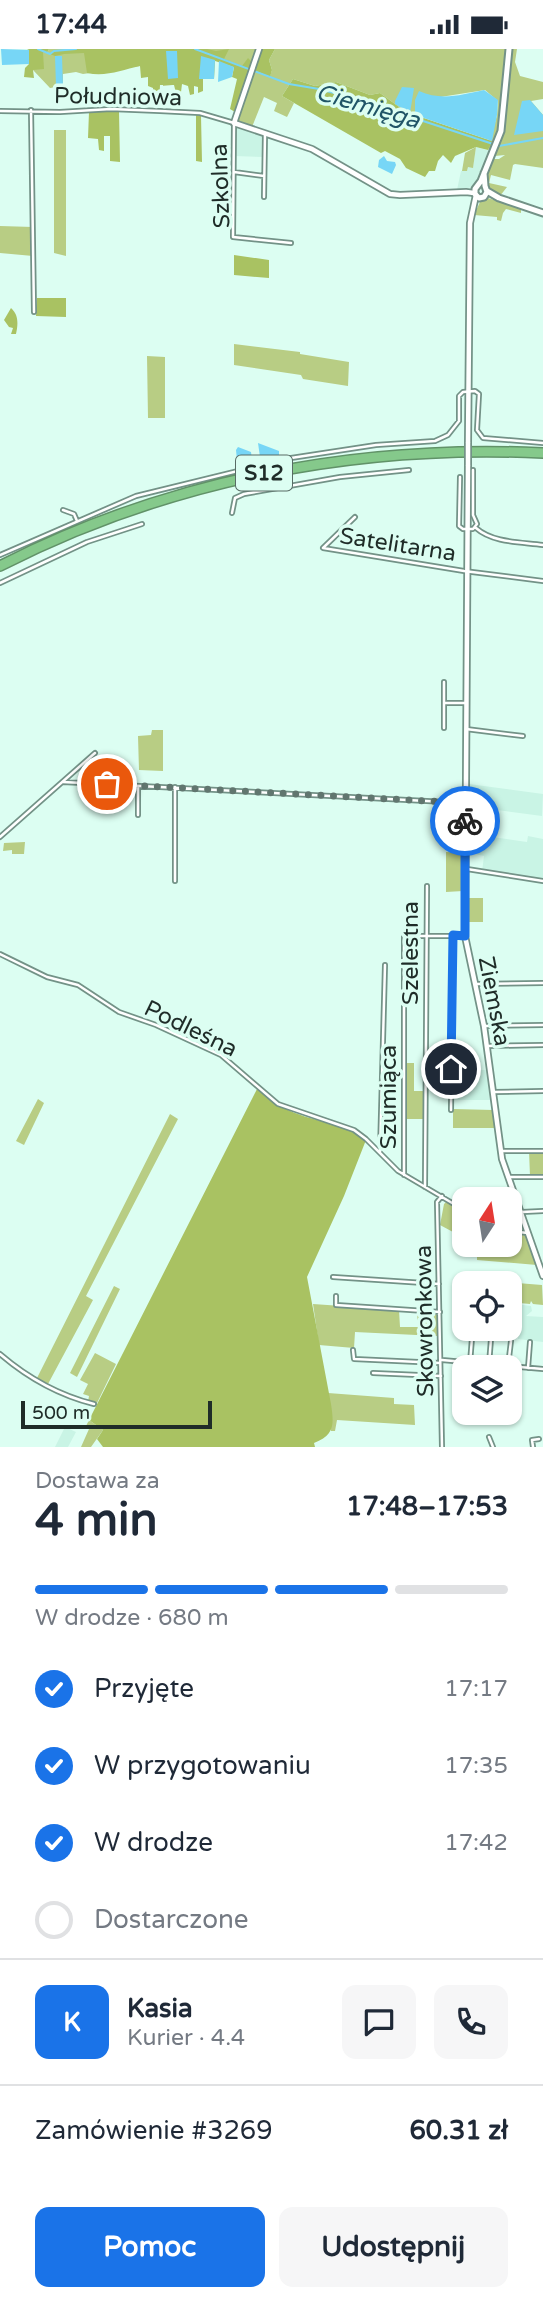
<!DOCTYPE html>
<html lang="pl">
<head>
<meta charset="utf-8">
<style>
  body { margin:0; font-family:"Varela Round",sans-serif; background:#f6f6f7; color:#1f2937; height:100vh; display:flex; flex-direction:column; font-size:26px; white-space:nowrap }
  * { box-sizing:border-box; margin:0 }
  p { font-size:23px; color:#747a83 }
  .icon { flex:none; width:38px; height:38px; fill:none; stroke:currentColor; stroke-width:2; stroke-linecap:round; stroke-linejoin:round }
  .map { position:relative; height:1398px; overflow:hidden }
  .sheet { display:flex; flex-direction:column; background:#fff; flex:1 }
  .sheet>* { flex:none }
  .needle { width:46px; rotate:12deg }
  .buttons { position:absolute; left:452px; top:1138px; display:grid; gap:14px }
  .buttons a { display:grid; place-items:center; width:70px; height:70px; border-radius:14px; background:#fff; box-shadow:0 2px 5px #0004; font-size:35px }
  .scale { position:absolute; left:21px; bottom:18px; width:191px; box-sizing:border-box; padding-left:7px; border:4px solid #1f2c28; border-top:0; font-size:19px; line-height:24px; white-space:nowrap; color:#1f2c28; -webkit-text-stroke:5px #dcfef2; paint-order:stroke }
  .pin { position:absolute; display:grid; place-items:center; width:60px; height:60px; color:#fff; margin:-30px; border:4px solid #fff; border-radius:50%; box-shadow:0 2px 7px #0007 }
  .courier { position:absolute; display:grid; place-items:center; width:70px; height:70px; margin:-35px; border:5px solid #1a73e8; border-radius:50%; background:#fff; color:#222; box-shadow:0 2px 9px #0007 }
  .summary em { font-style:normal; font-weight:700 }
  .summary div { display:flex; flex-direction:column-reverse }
  .summary { display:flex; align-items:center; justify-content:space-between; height:119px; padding:0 35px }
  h1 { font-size:46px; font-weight:700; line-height:52px }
  .bar { display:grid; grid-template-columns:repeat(4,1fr); gap:10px 7px; align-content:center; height:84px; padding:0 35px }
  .bar i { height:9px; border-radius:5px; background:#e0e1e3 }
  .bar .current { background:#1a73e8 }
  .bar p { grid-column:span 4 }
  .line { display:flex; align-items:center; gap:18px; padding:0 35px; border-top:2px solid #e0e1e3 }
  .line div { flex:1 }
  .round { display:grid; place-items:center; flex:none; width:74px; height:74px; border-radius:14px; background:#f6f6f7 }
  ol { padding:0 35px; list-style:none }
  li { display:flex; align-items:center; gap:21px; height:77px }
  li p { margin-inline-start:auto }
  li .icon { padding:7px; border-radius:50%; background:#1a73e8; color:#fff; stroke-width:4 }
  li:last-child { color:#747a83 }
  li i { width:38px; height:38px; border:4px solid #e0e1e3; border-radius:50% }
  .cta { display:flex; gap:14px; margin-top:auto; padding:14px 35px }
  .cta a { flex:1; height:80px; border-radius:14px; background:#1a73e8; color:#fff; font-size:28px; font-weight:700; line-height:80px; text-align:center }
  .cta a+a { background:#f6f6f7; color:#1f2937 }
  .status { display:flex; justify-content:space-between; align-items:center; height:49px; padding:0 35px; background:#fff; direction:ltr }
  .status svg { height:19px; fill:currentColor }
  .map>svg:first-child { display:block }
  .built { fill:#c9f4e5 }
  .green { fill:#b8cd84 }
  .forest { fill:#a9c262 }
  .water { fill:#77d6f6 }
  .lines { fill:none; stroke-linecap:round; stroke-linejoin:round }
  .stream { stroke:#77d6f6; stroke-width:2 }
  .minor-casing { stroke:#739287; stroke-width:6 }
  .tertiary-casing { stroke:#739287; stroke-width:8 }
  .secondary-casing { stroke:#739287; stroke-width:9 }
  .motorway-casing { stroke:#619268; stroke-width:12 }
  .minor { stroke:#fff; stroke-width:2.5 }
  .tertiary { stroke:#fff; stroke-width:4.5 }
  .secondary { stroke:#fff; stroke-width:5 }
  .motorway { stroke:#85c98b; stroke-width:9 }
  .tertiary-bridge-casing { stroke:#739287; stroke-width:8; stroke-linecap:butt }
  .tertiary-bridge { stroke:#fff; stroke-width:4.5 }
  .done { stroke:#61766f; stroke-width:7; stroke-dasharray:0 12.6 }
  .route { stroke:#1a73e8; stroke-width:9 }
  .labels { text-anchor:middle; stroke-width:7; stroke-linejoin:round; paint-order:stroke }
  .shield { fill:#dcfef2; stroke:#586b65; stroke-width:2 }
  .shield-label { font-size:21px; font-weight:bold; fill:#1f2c28 }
  .street-label { font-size:23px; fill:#1f2c28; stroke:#dcfef2 }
  .water-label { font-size:24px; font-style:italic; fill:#205567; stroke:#dcfef2 }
</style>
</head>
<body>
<div class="status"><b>17:44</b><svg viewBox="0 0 49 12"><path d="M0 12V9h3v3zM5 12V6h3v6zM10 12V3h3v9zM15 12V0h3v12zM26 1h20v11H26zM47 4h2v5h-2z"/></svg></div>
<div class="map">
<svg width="543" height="1398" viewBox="0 0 543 1398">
  <rect width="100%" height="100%" fill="#dcfef2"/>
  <path class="built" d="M236,77L265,85V108L235,107Z
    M476,98L490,102L480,130L473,138L457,141L461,122H467L468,118H473Z
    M469,735L543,745L542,767L468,757Z
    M465,784L527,793L528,787L543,790V831L482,823L484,807L465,803Z
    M453,1021H486L490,1051H453Z
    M516,1255L531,1257L532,1262L526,1267L543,1268V1293L518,1290L519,1279L509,1278V1261L515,1262Z
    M65,1378L76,1383L68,1398H55Z"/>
  <path class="green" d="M49,0H149L142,20L140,17L83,25L76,23L63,25V37L50,39L33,21L43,2L47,4Z
    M163,0H258L249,24L215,11L182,35L163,37Z
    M275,0H517L515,13L520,27L543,33V50L531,52L543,66V119L515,115L513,116L510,131L491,126L489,134L507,138L500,147C479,135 488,128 492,110H499L505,106L495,107L494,97L488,101L497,66L498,52L485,41L415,52V66L406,63L380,44L370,46L336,33L315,37L293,30L282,47L294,54L287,68L274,62L277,54L264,48L252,78L235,72L254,21L270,27L272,21L269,11Z
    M54,81H66V207L54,204Z
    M476,98L473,119L468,118L467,122H462L465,104Z
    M488,149L521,160V164L506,160L503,164L501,172L497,171V168L474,166L480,153Z
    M0,177L33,178V207L0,204Z
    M234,295L300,303V305L349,313L348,337L303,330L301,326L234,316Z
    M147,307L165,308V369H148Z
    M152,681H163V722L139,721L138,687L151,686Z
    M25,793L24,805H12V801L3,802L4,794Z
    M446,803L463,804V842L446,843Z
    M469,849H483V873H469Z
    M406,1014H414V1042H424V1070H407Z
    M38,1050L44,1054L24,1096L16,1092Z
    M453,1060L493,1061L495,1079H453Z
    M170,1065L178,1070L86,1247L93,1251L48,1335L37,1329Z
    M529,1102H543V1127H530Z
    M447,1152L464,1162V1189L440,1176L444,1155Z
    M509,1183L527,1187L535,1209L533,1210H535L537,1216L477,1211V1195H509Z
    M478,1231L542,1236L543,1256L533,1255L531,1252L530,1255L509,1253V1234H478Z
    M114,1237L120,1240L77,1328L70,1324Z
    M313,1255L399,1261L400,1278H418L417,1263L437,1265V1287L355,1283L354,1299L319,1296Z
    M95,1304L116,1315L97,1354L88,1353L89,1347L83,1345L88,1335L80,1331Z
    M328,1344L394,1349V1355L414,1356L415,1376L337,1371L335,1382H331Z
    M89,1371L103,1381L91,1398H81L89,1380L86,1377Z"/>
  <path class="forest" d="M27,0H49L47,4L43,3L44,20L33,21L34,29L24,28L25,19L29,15V1Z
    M76,0H207L216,2L229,0L224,10L242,17L248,9L253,14L235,63L230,60L237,30L232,28L234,18L215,12L214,30H203V42L198,44V38L194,37V45L190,46L188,37L182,35L181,43L176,44L174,36H160L159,55L153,56V39L148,37V28L141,29L140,17C122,21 106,28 87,24L84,4L64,5L55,7L50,5L54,2Z
    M261,0H275L269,11L272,21L270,28L254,21Z
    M293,30L315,37L336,33L370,46L380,44L406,63L492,92L488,101L476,98L455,107L451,114L443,106L438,112L435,122H429L425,128L406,119L400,110L385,102L381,104L282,47Z
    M119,62L120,113L110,112V87H104V102L99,101L98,90L88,89L89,63Z
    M196,66L201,67L202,113L196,112Z
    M234,206L269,211V229L234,226Z
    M37,249H66V268L36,267Z
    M11,259C19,266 18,276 16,285H11L13,279L9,278L4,271Z
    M257,1040C266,1048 274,1054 284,1059C311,1073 341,1073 366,1091L344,1147L307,1228L331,1355C334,1375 335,1386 314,1394L315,1398H103L97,1390L103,1381L89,1371Z"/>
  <path class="water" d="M1,0L29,1V15L2,16Z
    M166,2H177L178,29L168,30Z
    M55,7H62L63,37H56Z
    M201,7L215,11L214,30H199Z
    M219,12L234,18L232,28L218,33Z
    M402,38L414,39L410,64L395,55V52Z
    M484,41L498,51L497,66L492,92L415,66V51L419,42C441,52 461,46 484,41Z
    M530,51L543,66V82L514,86L522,52Z
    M384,107L387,112L395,113L396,116L392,125L378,118L379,111Z
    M258,394L279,402V406L260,408Z
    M238,398L251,403L252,411L245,413L237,411L236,401Z"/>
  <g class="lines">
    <path class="stream" d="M38,0L50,5L54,2L76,0
      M195,0L289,35L319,40L353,49L493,95
      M499,97L543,89"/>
    <g class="minor-casing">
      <path id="minor" d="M31,61L34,263
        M0,62L60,63L111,60L160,62L200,64L234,74L233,188L291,194
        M234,123L264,127
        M264,148L265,85
        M460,428L459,477L463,480H473L477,475L473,466V421
        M63,461L74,465L77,472
        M232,464L235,449L244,445L340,428L409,421
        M355,468L323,499L464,522L543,532
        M476,479C493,494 521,493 543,496
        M0,506L136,447L291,409L376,396L435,392L448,386L459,372V347L463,343L475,342L479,345L477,381L483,389L543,394
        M0,534L87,493L142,475
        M444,633V679
        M445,654H466
        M466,680L523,687
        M63,733L465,754
        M175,738V832
        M138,766V738
        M0,788L95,704
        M467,820L543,832
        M0,905L47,928L78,936L119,963L156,976L221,1006L278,1055L354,1081L366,1090L398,1122L464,1161
        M476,935L543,934
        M484,977L543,976
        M487,997L543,996
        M427,1019L451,1020
        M494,1043L543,1042
        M451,1061L453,886
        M501,1102H543
        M380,1103L385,916
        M404,1126V887H463
        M508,1128H543
        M425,1138L427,837
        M522,1163L543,1162
        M509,1182L528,1184
        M333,1228L439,1235
        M336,1247V1256L440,1263
        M353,1301L354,1310L440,1314
        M0,1305C28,1329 58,1346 94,1355
        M442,1311L543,1320
        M470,1314L472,1289
        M489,1315L491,1290
        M508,1317L511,1292
        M528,1319L530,1293
        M373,1324L441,1327
        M489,1388L493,1398
        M442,1398L437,1153L442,1147
        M533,1398L532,1391L539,1390"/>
    </g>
    <g class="tertiary-casing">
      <path id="tertiary" d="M259,0L234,74L312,100L390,145L400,146L466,143L474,144
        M468,394L470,174L476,146
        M468,416L465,887L484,977L502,1110L543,1227"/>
    </g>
    <g class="secondary-casing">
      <path id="secondary" d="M484,124L485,137L487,143L484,148L479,149L475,145V140L481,132L501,82L509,0
        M487,142L499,149L543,164"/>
    </g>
    <g class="motorway-casing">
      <path id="motorway" d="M0,517C168,431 355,395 543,404"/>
    </g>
    <use href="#minor" class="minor"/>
    <use href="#tertiary" class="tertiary"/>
    <use href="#secondary" class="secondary"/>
    <use href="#motorway" class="motorway"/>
    <g class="tertiary-bridge-casing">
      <path id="tertiary-bridge" d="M468,394V416"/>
    </g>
    <use href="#tertiary-bridge" class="tertiary-bridge"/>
  </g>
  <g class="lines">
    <path class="done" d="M107,735L465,754V772"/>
    <path class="route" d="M451,1020L453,886L465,887V772"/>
  </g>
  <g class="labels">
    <rect class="shield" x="236" y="406.5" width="56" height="35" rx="5"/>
    <g class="shield-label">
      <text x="264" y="431">S12</text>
    </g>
    <g class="street-label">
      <text transform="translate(118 47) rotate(1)" y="8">Południowa</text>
      <text transform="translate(220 137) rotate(-92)" y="8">Szkolna</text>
      <text transform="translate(398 495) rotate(9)" y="8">Satelitarna</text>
      <text transform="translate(410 904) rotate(-90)" y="8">Szelestna</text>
      <text transform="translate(495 952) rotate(79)" y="8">Ziemska</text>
      <text transform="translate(191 979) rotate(26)" y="8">Podleśna</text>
      <text transform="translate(388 1048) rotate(-90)" y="8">Szumiąca</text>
      <text transform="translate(424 1272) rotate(-91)" y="8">Skowronkowa</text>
    </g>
    <g class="water-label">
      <text transform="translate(368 57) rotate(16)" y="8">Ciemięga</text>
    </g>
  </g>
</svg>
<div class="buttons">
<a><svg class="needle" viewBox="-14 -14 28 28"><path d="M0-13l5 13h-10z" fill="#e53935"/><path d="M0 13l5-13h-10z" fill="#747a83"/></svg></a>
<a><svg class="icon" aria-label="locate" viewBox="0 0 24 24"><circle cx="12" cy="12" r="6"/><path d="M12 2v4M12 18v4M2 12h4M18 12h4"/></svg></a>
<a><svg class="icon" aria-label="layers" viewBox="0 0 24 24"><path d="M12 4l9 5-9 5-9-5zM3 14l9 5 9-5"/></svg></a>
</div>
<div class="scale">500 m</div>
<div class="pin" style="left:107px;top:735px;background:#ea580c"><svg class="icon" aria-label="bag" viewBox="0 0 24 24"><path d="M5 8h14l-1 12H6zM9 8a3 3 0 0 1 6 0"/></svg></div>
<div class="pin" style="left:451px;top:1020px;background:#1f2937"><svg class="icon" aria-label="home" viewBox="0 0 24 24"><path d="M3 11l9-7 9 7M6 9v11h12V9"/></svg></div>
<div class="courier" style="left:465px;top:772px"><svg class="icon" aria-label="bike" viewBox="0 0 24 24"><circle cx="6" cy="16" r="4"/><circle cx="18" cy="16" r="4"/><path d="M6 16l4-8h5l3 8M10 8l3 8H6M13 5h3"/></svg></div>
</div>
<section class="sheet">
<div class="summary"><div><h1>4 min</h1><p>Dostawa za</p></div><em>17:48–17:53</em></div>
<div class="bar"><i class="current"></i><i class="current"></i><i class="current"></i><i></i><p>W drodze · 680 m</p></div>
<ol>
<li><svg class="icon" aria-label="check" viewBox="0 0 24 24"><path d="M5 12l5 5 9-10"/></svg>Przyjęte<p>17:17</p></li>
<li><svg class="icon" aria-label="check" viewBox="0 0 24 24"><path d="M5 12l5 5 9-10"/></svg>W przygotowaniu<p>17:35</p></li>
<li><svg class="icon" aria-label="check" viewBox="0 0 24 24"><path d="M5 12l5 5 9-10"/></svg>W drodze<p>17:42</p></li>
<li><i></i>Dostarczone</li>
</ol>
<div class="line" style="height:126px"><b class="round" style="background:#1a73e8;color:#fff">K</b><div><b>Kasia</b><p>Kurier · 4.4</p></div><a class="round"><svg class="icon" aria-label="chat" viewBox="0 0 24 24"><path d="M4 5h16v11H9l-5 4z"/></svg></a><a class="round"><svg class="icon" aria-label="phone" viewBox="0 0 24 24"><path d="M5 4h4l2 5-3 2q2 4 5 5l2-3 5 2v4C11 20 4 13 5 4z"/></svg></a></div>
<div class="line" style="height:91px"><div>Zamówienie #3269</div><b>60.31 zł</b></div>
<div class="cta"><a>Pomoc</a><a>Udostępnij</a></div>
</section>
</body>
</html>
